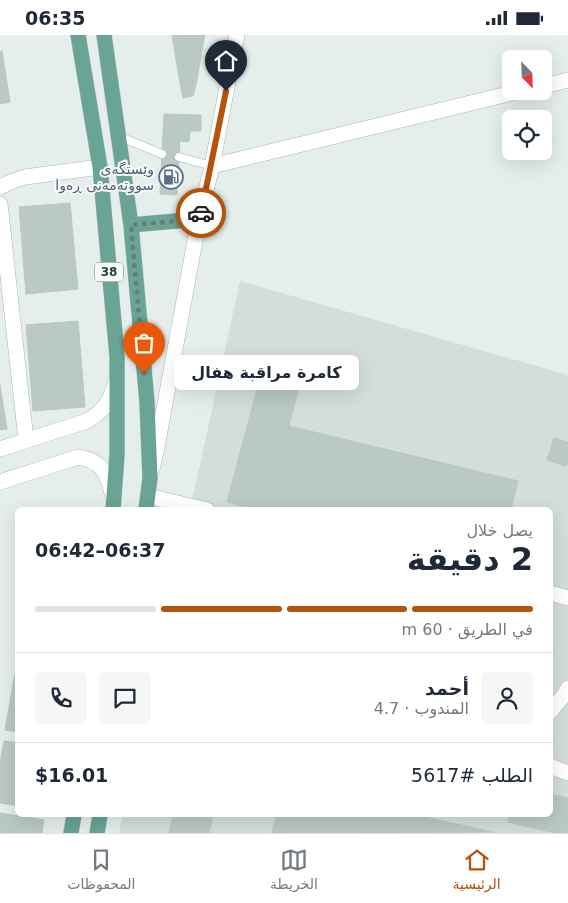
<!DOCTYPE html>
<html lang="ar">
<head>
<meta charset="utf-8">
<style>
  body { margin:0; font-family:"DejaVu Sans",Cairo,sans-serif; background:#f6f6f7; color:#1f2937; direction:rtl; height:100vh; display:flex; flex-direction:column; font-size:19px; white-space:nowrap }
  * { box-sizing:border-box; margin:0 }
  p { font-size:16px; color:#747a83 }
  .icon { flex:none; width:28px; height:28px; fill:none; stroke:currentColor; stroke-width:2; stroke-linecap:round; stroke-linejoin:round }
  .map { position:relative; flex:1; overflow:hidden; direction:ltr }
  .sheet { position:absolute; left:15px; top:472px; width:538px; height:310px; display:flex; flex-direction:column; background:#fff; border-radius:8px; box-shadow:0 5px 20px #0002; direction:rtl }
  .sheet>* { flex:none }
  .needle { width:32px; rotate:157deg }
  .fabs { position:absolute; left:502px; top:15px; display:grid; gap:10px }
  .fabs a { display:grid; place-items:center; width:50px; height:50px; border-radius:8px; background:#fff; box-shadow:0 5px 20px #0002; font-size:25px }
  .pin { position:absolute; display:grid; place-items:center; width:42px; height:42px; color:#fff; margin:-51px -21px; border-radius:50% 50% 50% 0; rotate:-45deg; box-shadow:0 0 5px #0007 }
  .pin .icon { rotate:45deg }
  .courier { position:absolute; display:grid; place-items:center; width:50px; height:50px; margin:-25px; border:4px solid #b45309; border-radius:50%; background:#fff; color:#222; box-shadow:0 1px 6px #0007 }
  .bubble { position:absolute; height:35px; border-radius:8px; background:#fff; box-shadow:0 5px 20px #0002; font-size:16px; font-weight:700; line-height:35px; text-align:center; direction:rtl }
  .head em { font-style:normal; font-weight:700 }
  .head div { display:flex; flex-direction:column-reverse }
  .head { display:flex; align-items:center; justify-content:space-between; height:85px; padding:0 20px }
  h1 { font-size:32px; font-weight:700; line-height:38px }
  .bar { display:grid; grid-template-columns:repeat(4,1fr); gap:8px 5px; align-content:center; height:60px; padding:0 20px }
  .bar i { height:6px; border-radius:4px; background:#e0e1e3 }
  .bar .on { background:#b45309 }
  .bar p { grid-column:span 4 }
  .line { display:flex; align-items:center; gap:12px; padding:0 20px; border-top:1px solid #e0e1e3 }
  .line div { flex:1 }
  .round { display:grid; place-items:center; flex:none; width:52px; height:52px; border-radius:8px; background:#f6f6f7 }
  .status { display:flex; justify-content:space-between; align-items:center; height:35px; padding:0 25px; background:#fff; direction:ltr }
  .status svg { height:14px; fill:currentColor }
  .dock { display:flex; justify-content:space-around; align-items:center; height:70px; border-top:1px solid #e0e1e3; background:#fff; font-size:14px; color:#747a83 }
  .dock a { display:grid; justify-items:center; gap:2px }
  .dock .on { color:#b45309 }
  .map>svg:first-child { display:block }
  .built { fill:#d3deda }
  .building { fill:#bac9c4; stroke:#b7c8c2 }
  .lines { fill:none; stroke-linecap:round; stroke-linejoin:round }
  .service-casing { stroke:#a7b7b2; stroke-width:9 }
  .minor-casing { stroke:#a7b7b2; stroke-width:16 }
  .tertiary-casing { stroke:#a7b7b2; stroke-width:16 }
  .primary-casing { stroke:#c1cac8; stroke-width:16 }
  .service { stroke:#fff; stroke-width:8 }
  .minor { stroke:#fff; stroke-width:15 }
  .tertiary { stroke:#fff; stroke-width:15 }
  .primary { stroke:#69a497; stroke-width:15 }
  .done { stroke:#677e78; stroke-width:5; stroke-dasharray:0 9 }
  .route { stroke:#b45309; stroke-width:6 }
  .labels { text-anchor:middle; stroke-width:4; stroke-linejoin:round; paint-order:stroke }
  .shield { fill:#f6faf8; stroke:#627873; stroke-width:1 }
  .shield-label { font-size:12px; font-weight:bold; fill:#23413a }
  .service-label { font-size:14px; fill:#4e5e75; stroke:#f6faf8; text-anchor:end }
</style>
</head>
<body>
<div class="status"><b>06:35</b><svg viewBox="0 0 49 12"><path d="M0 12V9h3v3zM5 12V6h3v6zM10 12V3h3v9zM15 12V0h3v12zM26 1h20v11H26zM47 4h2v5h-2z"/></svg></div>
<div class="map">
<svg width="568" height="798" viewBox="0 0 568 798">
  <rect width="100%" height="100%" fill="#e5eeeb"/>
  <path class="built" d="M240,246L568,340V798H119L123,780H550V475H190Z"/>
  <path class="building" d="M172,0H205L204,4L173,6Z
    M204,4L197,45L180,48L173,6Z
    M2,16L10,67L0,69V17Z
    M197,45L193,61L183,63L180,48Z
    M164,79L201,80V96H190L189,107L180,106L177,160L160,159Z
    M70,168L78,254L26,259L19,172Z
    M78,286L85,372L33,376L26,290Z
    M263,331L302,341L267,475H257L227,467Z
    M0,350L7,394L0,395Z
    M289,391L518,446L511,475H267Z
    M554,403L568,407V426L566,431L547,425Z
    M15,638H18V697L5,695Z
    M4,706L18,708V771L0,768V728Z
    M550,759L568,763V798H555L508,787L510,780H550Z
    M0,778L44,785L42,798H0Z
    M173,780H213L209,798H169Z
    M276,780H415L493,797L272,798Z"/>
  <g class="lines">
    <g class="service-casing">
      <path id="service" d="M118,101L162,119
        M179,122L212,131"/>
    </g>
    <g class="minor-casing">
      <path id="minor" d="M544,51L568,45
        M212,131L520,56
        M0,152L13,146L25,142L100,132
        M0,169L26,405
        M0,414L87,386C104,376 111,365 116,346
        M0,447L78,422C104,426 108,440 113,462
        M148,461L207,475
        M550,558L568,563
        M550,677L565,659L568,653
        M550,731L568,738"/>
    </g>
    <g class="tertiary-casing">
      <path id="tertiary" d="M152,434L157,412L199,184L212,131L237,0"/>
    </g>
    <g class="primary-casing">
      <path id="primary" d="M78,0L100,132L117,321V419L113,475
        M104,0L131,190L143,322L147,368L150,443L146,475
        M131,190L199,184
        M71,798L74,780
        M97,798L100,780"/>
    </g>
    <use href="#service" class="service"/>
    <use href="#minor" class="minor"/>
    <use href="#tertiary" class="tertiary"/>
    <use href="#primary" class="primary"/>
  </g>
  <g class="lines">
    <path class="done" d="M144,338L131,190L200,184L201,178"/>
    <path class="route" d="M201,178L226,56"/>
  </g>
  <defs>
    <g id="fuel-ring" transform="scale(1.25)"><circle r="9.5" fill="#f6faf8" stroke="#5c6f8a" stroke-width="1.5"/><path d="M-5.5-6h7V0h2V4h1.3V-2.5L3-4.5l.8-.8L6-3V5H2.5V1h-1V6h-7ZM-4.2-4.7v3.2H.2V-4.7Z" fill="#5c6f8a"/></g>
  </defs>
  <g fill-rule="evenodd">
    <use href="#fuel-ring" x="171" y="142"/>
  </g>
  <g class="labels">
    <rect class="shield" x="95" y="227.5" width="28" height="19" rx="4"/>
    <g class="shield-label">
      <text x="109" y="241">38</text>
    </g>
    <g class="service-label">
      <text x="154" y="139">وێستگەی<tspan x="154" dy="16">سووتەمەنی ڕەوا</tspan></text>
    </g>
  </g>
</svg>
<div class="fabs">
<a><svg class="needle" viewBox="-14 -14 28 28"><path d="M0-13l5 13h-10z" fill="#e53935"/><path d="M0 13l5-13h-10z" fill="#747a83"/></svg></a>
<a><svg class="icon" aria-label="locate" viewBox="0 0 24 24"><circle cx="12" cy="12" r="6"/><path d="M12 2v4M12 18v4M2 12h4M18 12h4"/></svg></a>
</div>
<div class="pin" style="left:144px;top:338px;background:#ea580c"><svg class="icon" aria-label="bag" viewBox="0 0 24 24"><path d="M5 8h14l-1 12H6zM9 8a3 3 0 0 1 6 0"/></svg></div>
<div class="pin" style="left:226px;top:56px;background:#1f2937"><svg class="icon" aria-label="home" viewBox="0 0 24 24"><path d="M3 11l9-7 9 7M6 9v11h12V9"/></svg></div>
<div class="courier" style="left:201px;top:178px"><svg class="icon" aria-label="car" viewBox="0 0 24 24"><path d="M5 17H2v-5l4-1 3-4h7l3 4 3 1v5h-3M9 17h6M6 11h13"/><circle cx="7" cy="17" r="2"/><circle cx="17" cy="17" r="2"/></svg></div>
<div class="bubble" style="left:174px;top:320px;width:185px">كامرة مراقبة هفال</div>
<section class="sheet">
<div class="head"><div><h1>2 دقيقة</h1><p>يصل خلال</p></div><em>06:37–06:42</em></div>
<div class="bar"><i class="on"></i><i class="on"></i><i class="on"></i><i></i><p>في الطريق · 60 m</p></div>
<div class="line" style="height:90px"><a class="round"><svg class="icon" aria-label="person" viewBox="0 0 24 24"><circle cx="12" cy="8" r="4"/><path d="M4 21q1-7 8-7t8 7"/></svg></a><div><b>أحمد</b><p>المندوب · 4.7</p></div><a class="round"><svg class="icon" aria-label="chat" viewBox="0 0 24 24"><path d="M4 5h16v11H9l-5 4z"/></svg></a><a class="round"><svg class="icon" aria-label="phone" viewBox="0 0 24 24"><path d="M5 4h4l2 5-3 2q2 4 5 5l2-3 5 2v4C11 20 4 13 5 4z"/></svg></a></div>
<div class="line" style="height:65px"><div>الطلب #5617</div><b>$16.01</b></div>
</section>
</div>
<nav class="dock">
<a class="on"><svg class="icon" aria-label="home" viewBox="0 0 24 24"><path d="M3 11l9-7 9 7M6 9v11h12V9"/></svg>الرئيسية</a>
<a><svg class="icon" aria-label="map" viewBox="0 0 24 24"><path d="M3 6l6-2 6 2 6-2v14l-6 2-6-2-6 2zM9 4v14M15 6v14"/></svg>الخريطة</a>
<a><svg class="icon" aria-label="saved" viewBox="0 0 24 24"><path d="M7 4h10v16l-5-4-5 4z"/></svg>المحفوظات</a>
</nav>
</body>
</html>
